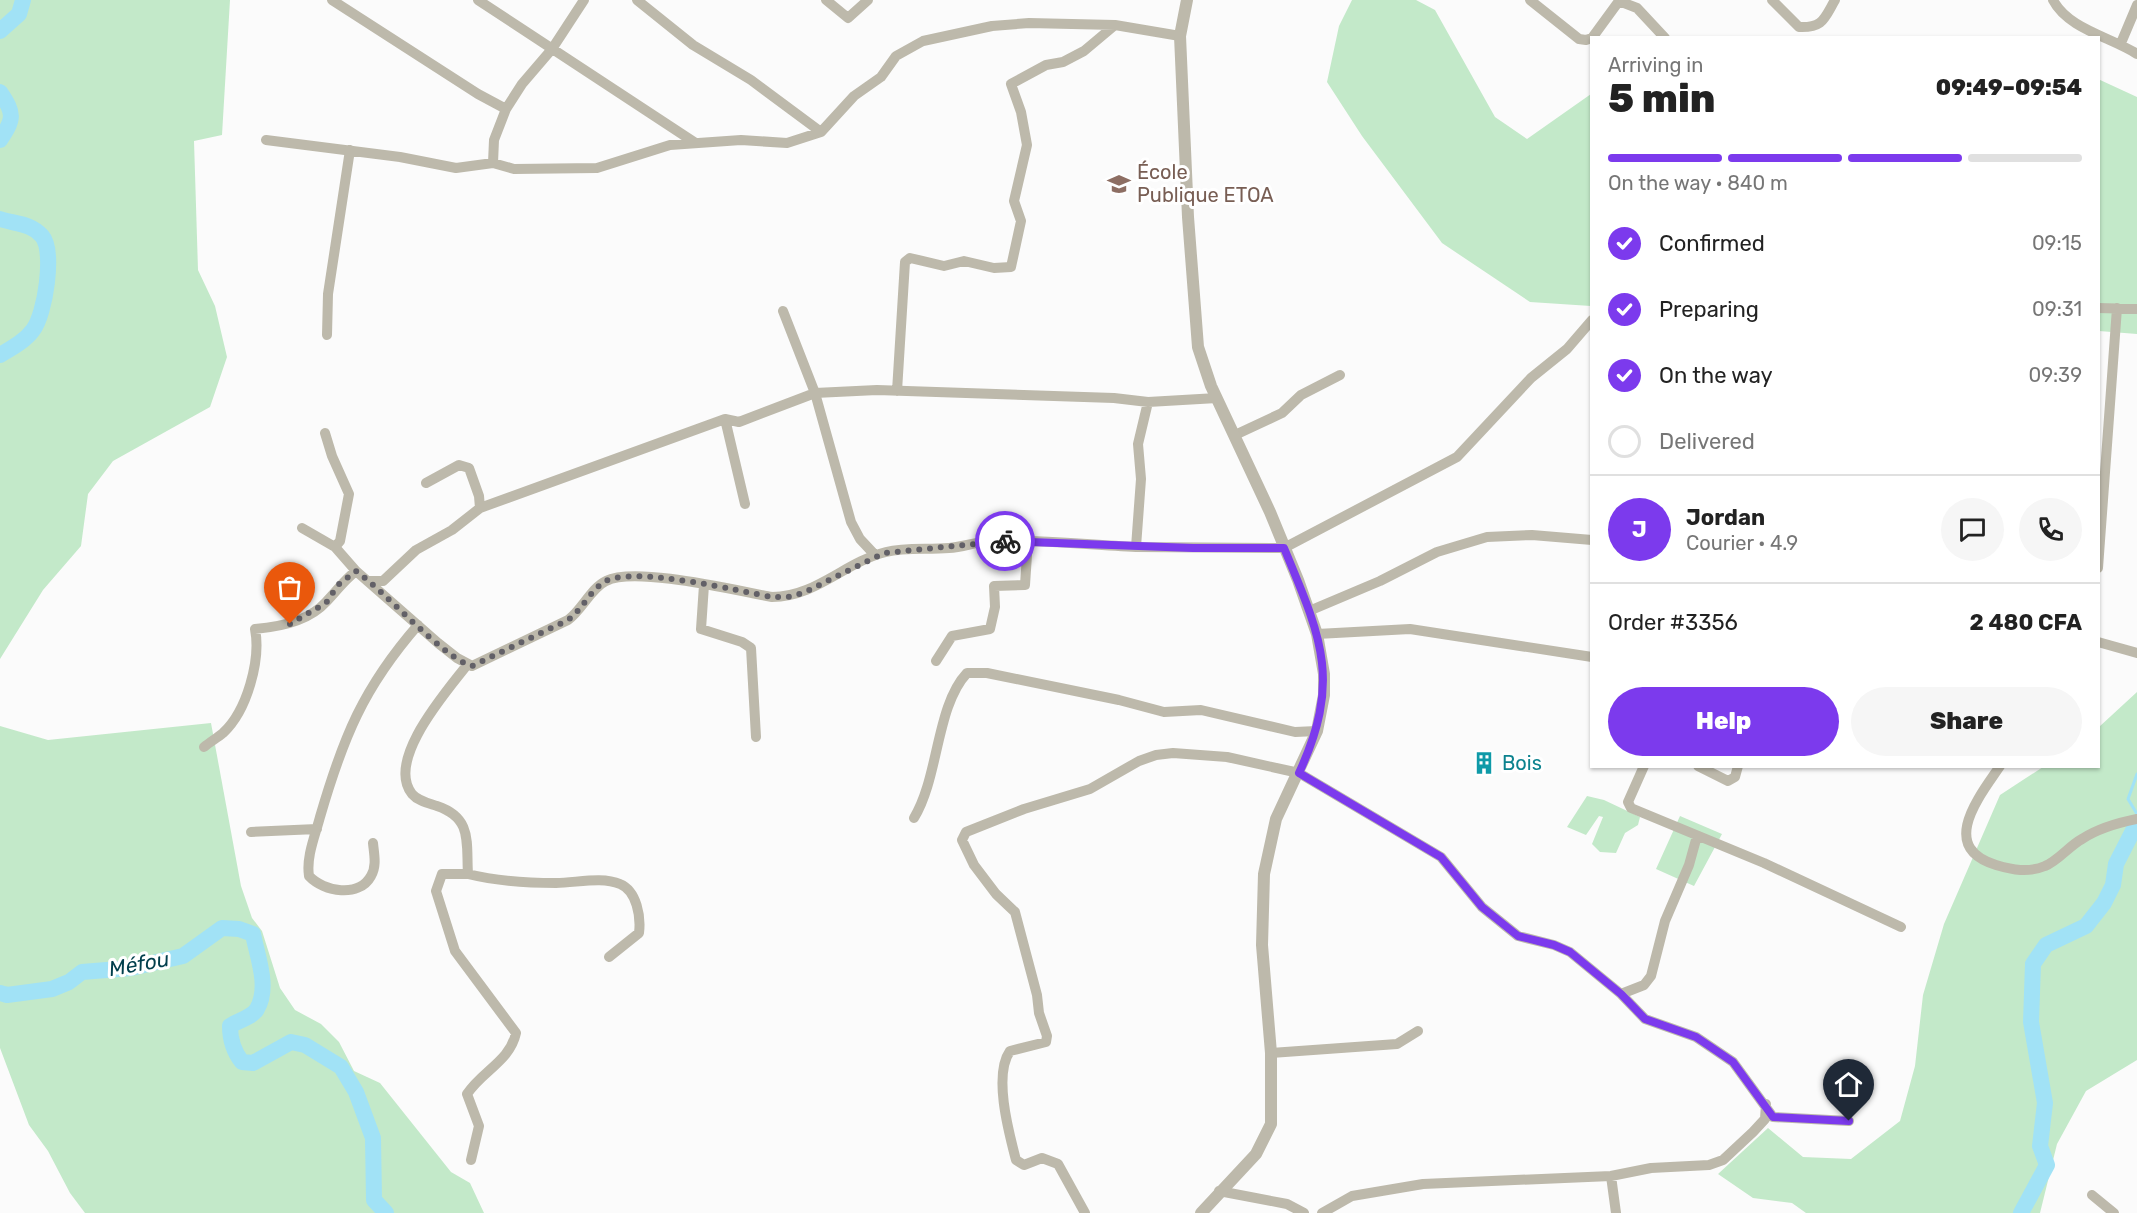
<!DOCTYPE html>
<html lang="en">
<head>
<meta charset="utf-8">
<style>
  body { margin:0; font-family:Rubik,sans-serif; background:#f6f6f6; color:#222; height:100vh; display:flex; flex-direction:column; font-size:22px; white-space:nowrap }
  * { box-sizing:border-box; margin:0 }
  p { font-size:20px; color:#767676 }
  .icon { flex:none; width:33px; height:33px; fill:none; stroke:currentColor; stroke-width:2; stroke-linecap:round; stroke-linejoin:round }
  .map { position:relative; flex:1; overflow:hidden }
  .details { position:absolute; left:1590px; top:36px; width:510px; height:732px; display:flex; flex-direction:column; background:#fff; border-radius:0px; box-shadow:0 2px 4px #0004 }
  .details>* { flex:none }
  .pin { position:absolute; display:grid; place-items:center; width:51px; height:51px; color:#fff; margin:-62px -26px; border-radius:50% 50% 50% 0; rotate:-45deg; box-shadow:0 0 6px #0007 }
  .pin .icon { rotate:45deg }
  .courier { position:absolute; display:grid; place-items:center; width:60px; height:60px; margin:-30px; border:4px solid #7c3aed; border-radius:50%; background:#fff; color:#222; box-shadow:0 2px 8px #0007 }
  .summary em { font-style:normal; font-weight:800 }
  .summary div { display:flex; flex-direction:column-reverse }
  .summary { display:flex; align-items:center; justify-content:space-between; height:102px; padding:0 18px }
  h1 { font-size:39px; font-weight:800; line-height:45px }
  .bar { display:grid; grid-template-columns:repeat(4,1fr); gap:9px 6px; align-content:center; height:72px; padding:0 18px }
  .bar i { height:8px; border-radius:4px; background:#e0e0e0 }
  .bar .current { background:#7c3aed }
  .bar p { grid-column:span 4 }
  .line { display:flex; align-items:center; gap:15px; padding:0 18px; border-top:2px solid #e0e0e0 }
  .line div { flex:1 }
  .round { display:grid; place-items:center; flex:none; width:63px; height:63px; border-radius:32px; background:#f6f6f6 }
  ol { padding:0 18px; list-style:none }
  li { display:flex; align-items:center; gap:18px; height:66px }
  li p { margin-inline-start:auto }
  li .icon { padding:6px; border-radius:50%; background:#7c3aed; color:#fff; stroke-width:4 }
  li:last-child { color:#767676 }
  li i { width:33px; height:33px; border:3px solid #e0e0e0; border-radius:50% }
  .action { display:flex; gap:12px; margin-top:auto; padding:12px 18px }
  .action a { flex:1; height:69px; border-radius:36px; background:#7c3aed; color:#fff; font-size:24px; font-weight:800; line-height:69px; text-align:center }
  .action a+a { background:#f6f6f6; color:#222 }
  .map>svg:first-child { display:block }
  .green { fill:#c3e9c9 }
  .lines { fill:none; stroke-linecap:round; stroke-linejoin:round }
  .stream { stroke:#a1e2f6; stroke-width:3 }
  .river { stroke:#a1e2f6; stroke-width:16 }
  .minor { stroke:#bdb9ab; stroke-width:10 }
  .tertiary { stroke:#bdb9ab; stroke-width:12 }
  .done { stroke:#626067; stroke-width:6; stroke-dasharray:0 10.8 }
  .route { stroke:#7c3aed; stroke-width:8 }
  .labels { text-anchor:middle; stroke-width:6; stroke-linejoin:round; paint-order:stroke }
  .education-label { font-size:20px; fill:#785e54; stroke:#fff; text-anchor:start }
  .culture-label { font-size:20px; fill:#0d838f; stroke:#fff; text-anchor:start }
  .water-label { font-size:21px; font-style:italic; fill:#013e4c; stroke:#fff }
</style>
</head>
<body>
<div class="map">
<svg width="2137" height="1213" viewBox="0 0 2137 1213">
  <rect width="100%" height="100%" fill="#fbfbfb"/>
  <path class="green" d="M0,0H230L222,135L194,141L198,270L215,306L227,357L210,407L113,461L88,494L81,546L43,590L0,659Z
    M1352,0H1416L1435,10L1495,117L1527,139L1591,94V306L1530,302L1442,243L1362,136L1327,82L1339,26Z
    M2098,79L2137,97V334L2099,331Z
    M2137,692V1060L2086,1091L2057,1144L2040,1213H1806L1792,1203L1753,1198L1718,1174L1768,1128L1803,1157L1851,1159L1900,1121L1915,1066L1923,995L1944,924L2000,795L2043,767L2098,766L2099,727Z
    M211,723L241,886L252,918L262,931L280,988L295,1010L321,1024L339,1042L354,1071L380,1083L451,1172L470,1183L484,1213H85L70,1193L48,1151L29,1125L0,1048V726L48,740Z
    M1587,796L1604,800L1640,817L1638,825L1625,833L1616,853L1600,852L1592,844L1603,817L1599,816L1586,835L1567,827Z
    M1680,816L1722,834L1694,886L1656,869Z"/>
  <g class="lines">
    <path class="stream" d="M2137,774L2128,799L2137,814"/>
    <path class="river" d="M0,31L19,14L23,0
      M0,92C15,114 14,119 0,140
      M0,219C15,224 31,223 42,236C55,251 45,315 33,330C25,341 12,348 0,355
      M0,993L7,995L52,989L69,982L82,972L131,968L183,956L222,928L239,929L253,934C257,956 270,987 257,1009C252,1018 238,1020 230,1026C230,1039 234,1052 242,1062L253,1063L291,1042L305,1045L341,1067L356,1092L373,1138L374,1200L386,1213
      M2021,1213L2047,1165L2040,1146L2045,1103L2031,1022L2033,964L2046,945L2086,926L2104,903L2113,885L2116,864L2137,823"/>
    <path class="minor" d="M332,0L478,94L506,109
      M478,0L694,142
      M637,0L693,45L751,80L821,132
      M826,0L848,18L868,0
      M1530,0L1579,39L1586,40L1592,38
      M1772,0L1799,27C1823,28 1824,19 1835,0
      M2053,0C2068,29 2111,37 2137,54
      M1592,38L1619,1L1637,8L1665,38
      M2121,43L2137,5
      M266,140L400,157L456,168L493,163L514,169L597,168L670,145L741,140L787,143L821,132L854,96L881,77L896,56L923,41L992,26L1029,23L1115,25L1180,36
      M493,163L494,140L506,109L522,84L552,49L584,0
      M2098,308L2137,309
      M783,311L815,393L877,390L1114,398L1148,402L1217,398
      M327,335L328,294L350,150
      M897,391L905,262L910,258L944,266L964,261L994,268L1011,267L1021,221L1014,201L1027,145L1021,112L1011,84L1046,65L1063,62L1084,51L1115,25
      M325,433L332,456L349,494L340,541L335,547
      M1235,435L1282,413L1301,395L1340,375
      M426,483L459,465L469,468L479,496L480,508
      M745,504L725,419L739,422L815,393L851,522L860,539L875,555
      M302,528L335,547L356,571L438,643L457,658L472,666L568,620C582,610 591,588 606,581C635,566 738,591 772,597C816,597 845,562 886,552C906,547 928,550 949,548C963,547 976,542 990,541C1038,539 1087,545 1136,547L1141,479L1138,444L1148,402
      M1136,547L1284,548L1457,457L1531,378L1567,349L1592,320
      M2098,568L2117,308
      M370,581H383L416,550L452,530L480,508L725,419
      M704,585L701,629L742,642L751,648L756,737
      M1309,611L1380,581L1437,552L1487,537L1532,535L1592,540
      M1317,634L1410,629L1592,657
      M2098,642L2137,653
      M936,661L952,636L990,629L995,607L994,586L1025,585L1028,540
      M467,665C448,690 385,760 412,794C418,801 428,803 437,806C473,818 466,843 468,874C496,881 528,883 556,883C576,883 602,876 620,884C637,891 641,917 639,933L609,957
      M204,747C210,742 217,738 223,733C247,711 261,660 255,629C279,627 309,621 326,602C337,591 343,581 356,571
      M1644,766L1628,802L1631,808L1764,863L1901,927
      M1698,766L1728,781L1735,777L1738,766
      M2000,766C1979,797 1938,847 1996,865C2013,870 2028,873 2045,866C2058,861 2069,846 2082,839C2099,828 2117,823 2137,819
      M914,818C939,777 936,706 967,673H987L1119,700L1164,712L1201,710L1295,732L1317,731
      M251,832L317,829
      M373,843C374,854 377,866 371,876C359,898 324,892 309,876C306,857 315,836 320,817C343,738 363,688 418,625
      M468,874H442L436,891L455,951L516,1033C510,1061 482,1071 467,1094L479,1126L471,1160
      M1621,994L1644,985L1651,976L1665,921L1689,865L1697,836
      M1271,1053L1397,1044L1418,1031
      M1611,1176L1616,1213
      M1219,1191L1287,1204L1304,1213
      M2092,1195L2114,1213
      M1085,1213L1058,1164L1042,1158L1024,1165L1016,1160C1009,1133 993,1075 1010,1051L1046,1042L1047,1036L1039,1013L1037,995L1015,912L996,894L974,865L962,840L966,832L1024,809L1090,789L1139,761L1156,755L1173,753L1227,757L1299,773L1441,857L1482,907L1518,936L1554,945L1570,952L1621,994L1645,1019L1696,1037L1733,1062L1773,1117L1849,1121
      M1322,1213L1352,1196L1423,1184L1611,1176L1651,1168L1709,1165L1723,1160L1753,1132L1765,1119L1766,1104"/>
    <path class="tertiary" d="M1187,0L1180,36L1188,217L1198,347L1211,386L1270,512L1298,580L1317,634L1324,674V695L1317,731L1276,819L1264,874L1262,945L1271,1053V1124L1256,1154L1201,1213"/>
  </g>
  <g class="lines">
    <path class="done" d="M290,624L326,603L338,585L356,571C383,590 447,661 472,666L568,620C582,610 591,589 606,581C634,566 739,591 772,597H788L803,593L884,553L1005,541"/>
    <path class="route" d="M1005,541L1193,548H1284C1321,637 1342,680 1299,773L1441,857L1482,907L1518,936L1554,945L1570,952L1621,994L1645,1019L1696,1037L1733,1062L1773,1117L1849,1121"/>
  </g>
  <defs>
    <g id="school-bare" transform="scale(1.8)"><path d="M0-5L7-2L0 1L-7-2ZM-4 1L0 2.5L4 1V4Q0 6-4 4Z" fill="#8d6e63" stroke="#fff" stroke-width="2.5" paint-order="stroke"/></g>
    <g id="building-bare" transform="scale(1.8)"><path d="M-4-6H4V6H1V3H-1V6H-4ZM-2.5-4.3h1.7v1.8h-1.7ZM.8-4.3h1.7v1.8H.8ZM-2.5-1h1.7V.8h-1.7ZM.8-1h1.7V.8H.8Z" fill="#0f9aa8" stroke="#fff" stroke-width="2.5" paint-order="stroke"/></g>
  </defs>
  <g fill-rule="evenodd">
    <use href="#school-bare" x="1119" y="184"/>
    <use href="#building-bare" x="1484" y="763"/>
  </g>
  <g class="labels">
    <g class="education-label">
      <text x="1137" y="179">École<tspan x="1137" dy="23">Publique ETOA</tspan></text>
    </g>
    <g class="culture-label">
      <text x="1502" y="770">Bois</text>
    </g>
    <g class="water-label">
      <text transform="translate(139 964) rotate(-10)" y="7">Méfou</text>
    </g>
  </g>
</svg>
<div class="pin" style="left:290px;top:624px;background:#ea580c"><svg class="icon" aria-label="bag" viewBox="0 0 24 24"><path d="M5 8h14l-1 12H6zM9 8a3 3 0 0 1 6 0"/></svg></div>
<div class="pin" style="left:1849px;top:1121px;background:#1f2937"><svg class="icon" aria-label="home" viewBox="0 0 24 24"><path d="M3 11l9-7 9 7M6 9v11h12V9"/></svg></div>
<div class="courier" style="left:1005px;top:541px"><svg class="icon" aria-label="bike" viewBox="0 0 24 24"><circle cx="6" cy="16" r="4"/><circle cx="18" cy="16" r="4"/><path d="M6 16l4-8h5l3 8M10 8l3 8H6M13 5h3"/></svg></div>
<section class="details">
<div class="summary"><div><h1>5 min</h1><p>Arriving in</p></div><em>09:49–09:54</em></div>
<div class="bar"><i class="current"></i><i class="current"></i><i class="current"></i><i></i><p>On the way · 840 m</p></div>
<ol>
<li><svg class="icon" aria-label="check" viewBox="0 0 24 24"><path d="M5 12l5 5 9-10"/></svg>Confirmed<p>09:15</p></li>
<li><svg class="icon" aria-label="check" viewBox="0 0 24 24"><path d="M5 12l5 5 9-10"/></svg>Preparing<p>09:31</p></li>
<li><svg class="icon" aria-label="check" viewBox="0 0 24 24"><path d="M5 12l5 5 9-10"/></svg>On the way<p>09:39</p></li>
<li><i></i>Delivered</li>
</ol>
<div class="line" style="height:108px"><b class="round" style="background:#7c3aed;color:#fff">J</b><div><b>Jordan</b><p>Courier · 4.9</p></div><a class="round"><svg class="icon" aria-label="chat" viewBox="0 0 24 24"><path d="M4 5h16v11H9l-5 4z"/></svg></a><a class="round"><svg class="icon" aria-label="phone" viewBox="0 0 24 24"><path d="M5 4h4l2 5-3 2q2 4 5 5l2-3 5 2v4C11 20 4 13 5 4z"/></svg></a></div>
<div class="line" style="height:78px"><div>Order #3356</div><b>2 480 CFA</b></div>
<div class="action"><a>Help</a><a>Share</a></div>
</section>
</div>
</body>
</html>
